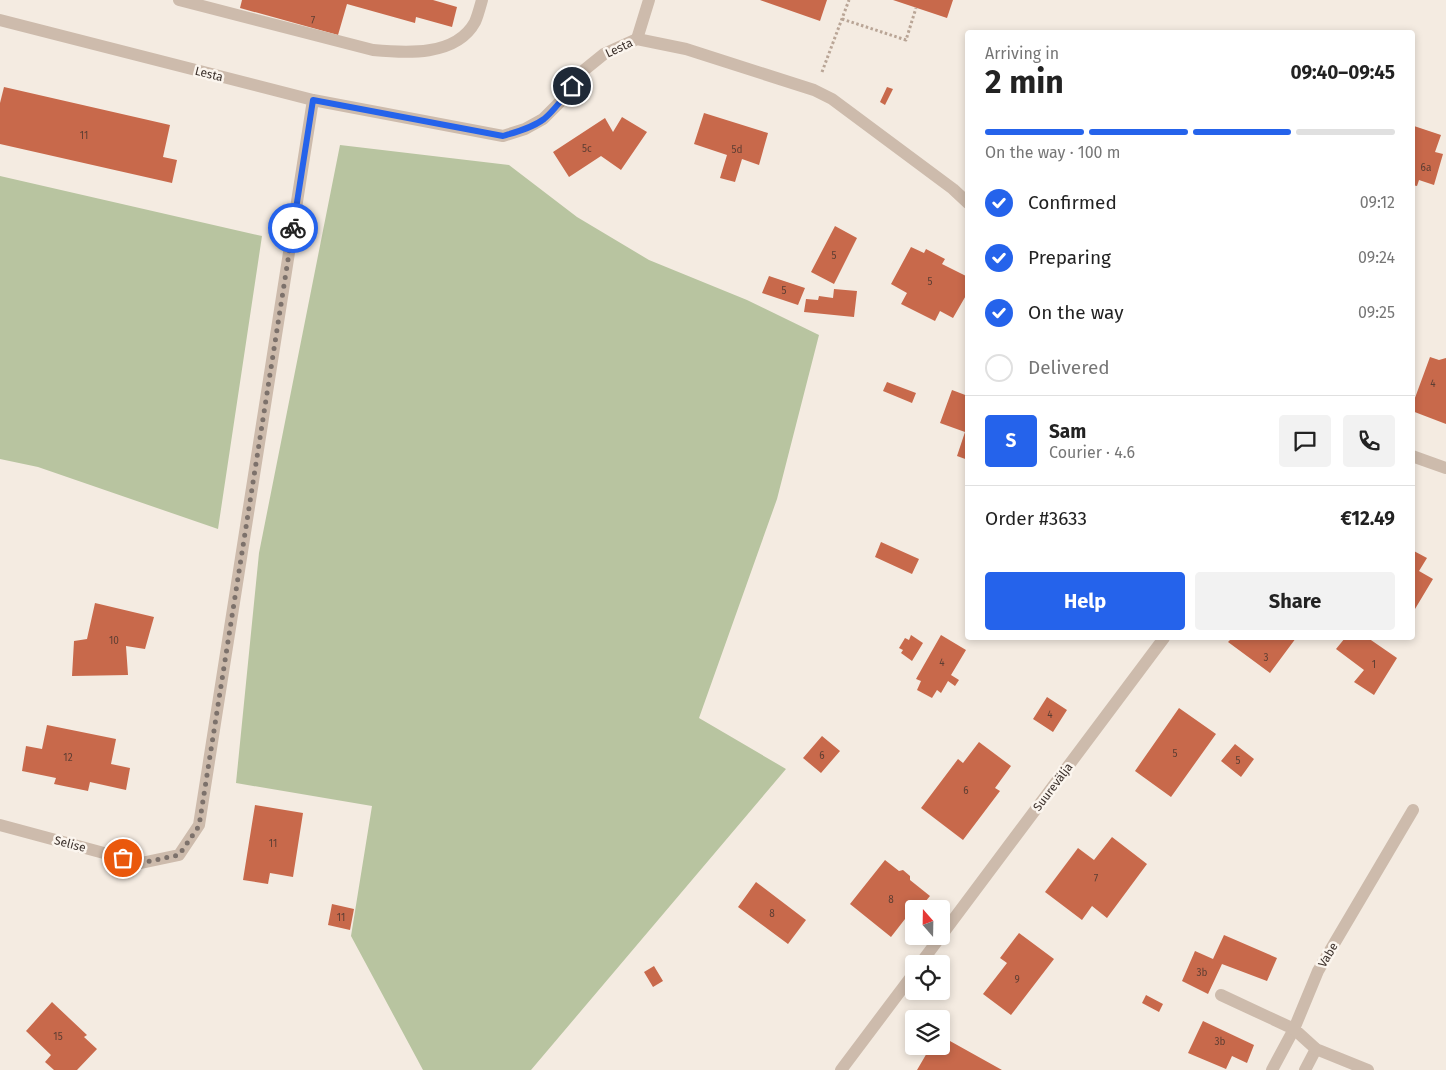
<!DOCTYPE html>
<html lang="en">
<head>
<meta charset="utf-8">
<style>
  body { margin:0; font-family:"Fira Sans",sans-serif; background:#f2f2f2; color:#222; height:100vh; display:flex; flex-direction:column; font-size:19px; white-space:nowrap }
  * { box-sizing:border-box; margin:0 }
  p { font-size:16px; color:#767676 }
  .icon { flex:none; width:28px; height:28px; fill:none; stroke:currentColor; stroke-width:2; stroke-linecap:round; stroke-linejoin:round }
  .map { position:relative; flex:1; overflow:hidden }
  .sheet { position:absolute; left:965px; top:30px; width:450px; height:610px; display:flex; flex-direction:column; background:#fff; border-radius:5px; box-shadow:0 2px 8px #0003 }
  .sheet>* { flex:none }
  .needle { width:32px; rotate:340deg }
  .controls { position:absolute; left:905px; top:900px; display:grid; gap:10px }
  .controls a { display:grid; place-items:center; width:45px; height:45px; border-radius:5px; background:#fff; box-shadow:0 2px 8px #0003; font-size:25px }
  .pin { position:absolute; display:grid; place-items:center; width:42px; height:42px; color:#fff; margin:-21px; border:2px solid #fff; border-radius:50%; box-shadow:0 1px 5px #0007 }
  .courier { position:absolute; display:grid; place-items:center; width:50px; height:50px; margin:-25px; border:4px solid #2563eb; border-radius:50%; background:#fff; color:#222; box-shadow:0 1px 6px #0007 }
  .head em { font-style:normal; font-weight:700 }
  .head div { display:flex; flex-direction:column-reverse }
  .head { display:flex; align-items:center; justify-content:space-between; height:85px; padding:0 20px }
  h1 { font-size:32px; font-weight:700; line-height:38px }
  .bar { display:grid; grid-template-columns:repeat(4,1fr); gap:8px 5px; align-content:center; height:60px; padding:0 20px }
  .bar i { height:6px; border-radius:4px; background:#e0e0e0 }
  .bar .active { background:#2563eb }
  .bar p { grid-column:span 4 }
  .line { display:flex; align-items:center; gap:12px; padding:0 20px; border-top:1px solid #e0e0e0 }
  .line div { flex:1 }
  .round { display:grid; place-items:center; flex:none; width:52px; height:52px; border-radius:5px; background:#f2f2f2 }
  ol { padding:0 20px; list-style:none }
  li { display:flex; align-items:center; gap:15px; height:55px }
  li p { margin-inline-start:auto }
  li .icon { padding:5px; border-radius:50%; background:#2563eb; color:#fff; stroke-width:4 }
  li:last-child { color:#767676 }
  li i { width:28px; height:28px; border:2px solid #e0e0e0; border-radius:50% }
  .cta { display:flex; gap:10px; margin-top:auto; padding:10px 20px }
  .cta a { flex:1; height:58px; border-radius:5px; background:#2563eb; color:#fff; font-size:20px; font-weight:700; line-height:58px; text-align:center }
  .cta a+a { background:#f2f2f2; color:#222 }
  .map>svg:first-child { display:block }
  .green { fill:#b8c4a0 }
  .building { fill:#c8694b }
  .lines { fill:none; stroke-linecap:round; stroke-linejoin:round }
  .path { stroke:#b9a596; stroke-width:3; stroke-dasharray:2.5 2.5; stroke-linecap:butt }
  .service { stroke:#cdbbac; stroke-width:12 }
  .pedestrian { stroke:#cdbbac; stroke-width:12 }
  .minor { stroke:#cdbbac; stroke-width:12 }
  .done { stroke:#7c716b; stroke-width:5; stroke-dasharray:0 9 }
  .route { stroke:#2563eb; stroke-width:6 }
  .labels { text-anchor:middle; stroke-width:5; stroke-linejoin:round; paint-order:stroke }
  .number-label { font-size:10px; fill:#5e3e33 }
  .street-label { font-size:12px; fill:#3b302b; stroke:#fbf5ee }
</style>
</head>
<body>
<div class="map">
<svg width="1446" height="1070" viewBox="0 0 1446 1070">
  <rect width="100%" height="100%" fill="#f4ebe1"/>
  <path class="green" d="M340,145L509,165L577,217L649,260L747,300L819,335L777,499L699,718L786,769L531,1070H423L351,936L372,806L236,783L259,553Z
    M0,176L262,236L218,529L38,467L0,459Z"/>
  <path class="building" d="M242,0H433L457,7L452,27L416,17L415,23L347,4L338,35L240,8Z
    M760,0H827L820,21Z
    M893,0H953L947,18Z
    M4,87L170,125L163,157L177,160L172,183L0,144V103Z
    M887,87L893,89L885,105L880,102Z
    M704,113L768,133L759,165L742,159L735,182L720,178L727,155L694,144Z
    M622,117L647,132L621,170L601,156L569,177L553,152L605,118L613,132Z
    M1414,126L1441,135L1435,152L1443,154L1434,185L1419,180L1417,186L1412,185V132Z
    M835,226L857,238L834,284L811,272Z
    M911,247L924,253L926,249L945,259L942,264L968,277V292L953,318L940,311L935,321L901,304L907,293L891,284Z
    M769,276L805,288L798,305L762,293Z
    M834,289L857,291L854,317L804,312L806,299L818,300L819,296L833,298Z
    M1430,357L1439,360L1446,358V424L1412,411V406Z
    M887,382L916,393L912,403L883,391Z
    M952,390L968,396V460L957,456L965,432L940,423Z
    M881,542L919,559L912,574L875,557Z
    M1412,550L1427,558L1419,571L1433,579L1415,609L1412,608Z
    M95,603L154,617L145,649L126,646L128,675L72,676L74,641L87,639Z
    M911,635L923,643L912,661L901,653L903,650L899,648L905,638L909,640Z
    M941,635L966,650L951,675L959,680L955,686L948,681L941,693L937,690L932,698L917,690L921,681L916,679Z
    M1232,638H1296L1270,673L1228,642Z
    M1345,638H1368L1397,658L1374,695L1354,682L1364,670L1336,649Z
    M1047,697L1067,710L1053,732L1033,719Z
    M1179,708L1216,734L1171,797L1135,771Z
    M47,725L116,739L111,764L130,768L126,790L90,782L88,791L54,784L56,778L22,771L26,746L42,749Z
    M822,736L840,751L821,773L803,758Z
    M979,742L1011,766L995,788L1000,791L963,840L921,808L958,759L963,763Z
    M1235,744L1254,759L1241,777L1221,761Z
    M255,805L303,813L293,877L270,873L268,884L243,880Z
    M1112,837L1147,864L1107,918L1092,906L1082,920L1045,892L1078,848L1094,860Z
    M885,860L899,871L903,870L910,876V880L930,896L925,902L933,907L932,909H914V919L912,918L909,922L905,919L891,937L850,904Z
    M756,882L806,920L788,944L738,907Z
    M332,904L354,909L350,930L328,925Z
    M1019,933L1054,959L1011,1015L983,994L1007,963L1000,958Z
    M1224,935L1277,958L1267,981L1222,964L1208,994L1182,981L1195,951L1213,959Z
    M654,966L663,981L653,987L644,972Z
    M1146,995L1163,1004L1159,1012L1142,1003Z
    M52,1002L87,1035L84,1037L97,1049L77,1070H54L45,1062L51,1055L26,1031Z
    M1203,1021L1254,1045L1247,1063L1232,1056L1226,1069L1188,1053Z
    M941,1036L1002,1070H917L931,1046H941Z"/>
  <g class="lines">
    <path class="path" d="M842,19L906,40L916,8
      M822,72L849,0"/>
    <path class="service" d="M179,0L373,50C405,53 456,57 475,22C478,15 480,7 482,0
      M1221,995L1294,1029L1272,1070
      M1305,1070L1316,1049"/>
    <path class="pedestrian" d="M637,39L649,0"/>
    <path class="minor" d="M0,20L313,100L503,136L525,129L543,119L562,100L583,71L604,54L637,39L686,49L814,90L832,99L953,189L968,203
      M1412,456L1446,468
      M0,825L141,863L179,855L199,825L313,100
      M941,936L1164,638
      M920,964L941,936
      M841,1070L914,973
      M1368,1070L1316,1049L1294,1029L1318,971L1413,810"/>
  </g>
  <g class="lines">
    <path class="done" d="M123,858L141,863L179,855L199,826L293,228"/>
    <path class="route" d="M293,228L313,100L503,136C516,132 532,128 544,119C555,110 564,97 572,86"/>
  </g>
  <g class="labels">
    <g class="number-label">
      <text x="313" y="24">7</text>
      <text x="84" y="139">11</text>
      <text x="587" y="152">5c</text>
      <text x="737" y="153">5d</text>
      <text x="1426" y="171">6a</text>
      <text x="834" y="259">5</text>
      <text x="930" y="285">5</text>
      <text x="784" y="294">5</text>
      <text x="1433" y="387">4</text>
      <text x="114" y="644">10</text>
      <text x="1266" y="661">3</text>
      <text x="942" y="666">4</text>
      <text x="1374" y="668">1</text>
      <text x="1050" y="718">4</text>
      <text x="1175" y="757">5</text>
      <text x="822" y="759">6</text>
      <text x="68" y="761">12</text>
      <text x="1238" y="764">5</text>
      <text x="966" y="794">6</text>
      <text x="273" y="847">11</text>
      <text x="1096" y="882">7</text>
      <text x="891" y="903">8</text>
      <text x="772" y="917">8</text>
      <text x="341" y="921">11</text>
      <text x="1202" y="976">3b</text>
      <text x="1017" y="983">9</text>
      <text x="58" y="1040">15</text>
      <text x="1220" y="1045">3b</text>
    </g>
    <g class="street-label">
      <text transform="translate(619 48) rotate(-25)" y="4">Lesta</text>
      <text transform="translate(209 74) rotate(14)" y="4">Lesta</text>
      <text transform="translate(1053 787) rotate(-53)" y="4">Suurevälja</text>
      <text transform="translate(70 844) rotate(15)" y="4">Selise</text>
      <text transform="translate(1328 955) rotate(-59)" y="4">Vabe</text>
    </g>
  </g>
</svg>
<div class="controls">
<a><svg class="needle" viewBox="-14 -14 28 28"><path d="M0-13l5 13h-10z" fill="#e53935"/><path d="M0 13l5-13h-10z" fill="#767676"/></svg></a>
<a><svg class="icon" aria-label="locate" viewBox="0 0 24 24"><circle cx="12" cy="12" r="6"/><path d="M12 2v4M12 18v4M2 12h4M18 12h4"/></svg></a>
<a><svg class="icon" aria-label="layers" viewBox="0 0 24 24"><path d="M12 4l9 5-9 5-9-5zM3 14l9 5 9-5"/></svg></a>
</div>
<div class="pin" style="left:123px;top:858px;background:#ea580c"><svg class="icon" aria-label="bag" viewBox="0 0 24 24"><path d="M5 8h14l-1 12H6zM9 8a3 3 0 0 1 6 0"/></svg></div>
<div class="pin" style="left:572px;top:86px;background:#1f2937"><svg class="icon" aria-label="home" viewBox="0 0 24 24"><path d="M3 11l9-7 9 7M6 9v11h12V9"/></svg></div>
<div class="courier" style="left:293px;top:228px"><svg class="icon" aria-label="bike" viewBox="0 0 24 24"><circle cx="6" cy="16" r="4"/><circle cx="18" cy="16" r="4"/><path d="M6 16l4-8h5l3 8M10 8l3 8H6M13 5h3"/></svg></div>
<section class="sheet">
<div class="head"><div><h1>2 min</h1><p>Arriving in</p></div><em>09:40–09:45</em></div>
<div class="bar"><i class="active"></i><i class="active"></i><i class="active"></i><i></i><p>On the way · 100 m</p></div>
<ol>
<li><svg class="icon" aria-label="check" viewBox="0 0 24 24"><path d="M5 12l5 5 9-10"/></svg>Confirmed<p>09:12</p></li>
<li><svg class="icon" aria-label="check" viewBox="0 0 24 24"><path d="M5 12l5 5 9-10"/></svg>Preparing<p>09:24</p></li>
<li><svg class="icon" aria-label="check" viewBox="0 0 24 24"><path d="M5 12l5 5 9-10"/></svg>On the way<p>09:25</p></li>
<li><i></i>Delivered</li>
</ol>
<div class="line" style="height:90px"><b class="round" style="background:#2563eb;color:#fff">S</b><div><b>Sam</b><p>Courier · 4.6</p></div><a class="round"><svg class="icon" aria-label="chat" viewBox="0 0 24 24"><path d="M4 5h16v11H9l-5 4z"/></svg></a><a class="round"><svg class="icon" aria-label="phone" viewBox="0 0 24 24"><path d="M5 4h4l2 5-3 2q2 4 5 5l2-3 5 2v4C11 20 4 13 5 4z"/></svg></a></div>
<div class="line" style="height:65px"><div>Order #3633</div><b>€12.49</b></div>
<div class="cta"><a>Help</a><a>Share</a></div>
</section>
</div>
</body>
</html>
